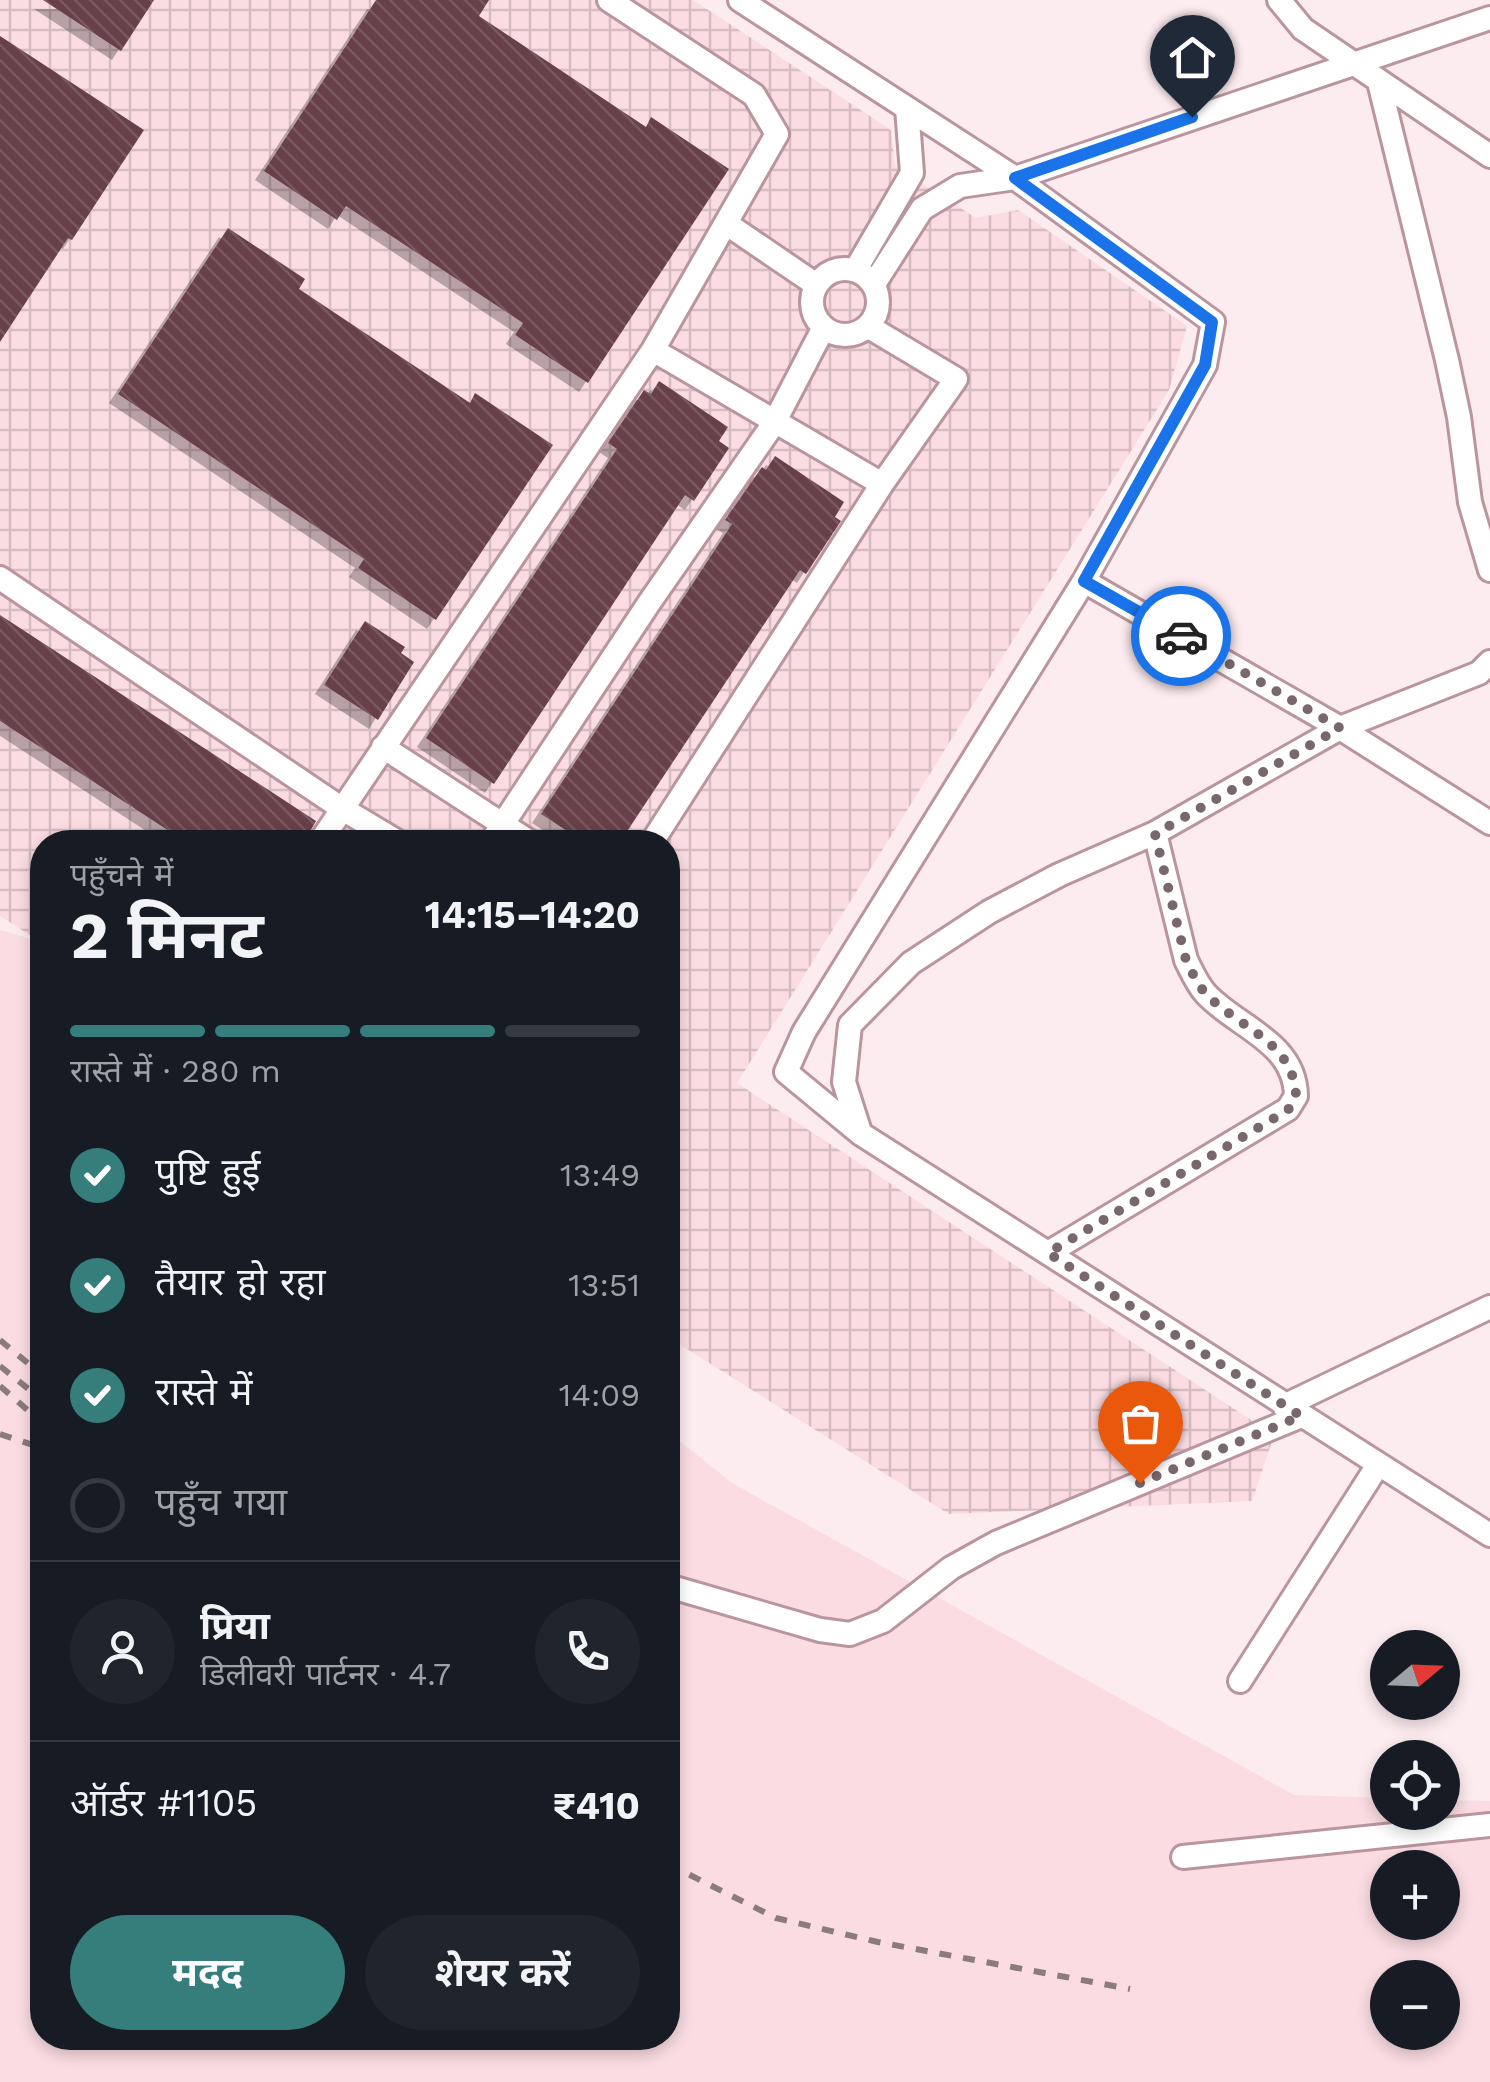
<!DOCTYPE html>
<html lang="hi">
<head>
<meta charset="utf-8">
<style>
  body { margin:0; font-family:"Work Sans","Noto Sans Devanagari",sans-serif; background:#20242c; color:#f1f3f6; height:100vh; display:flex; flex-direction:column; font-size:38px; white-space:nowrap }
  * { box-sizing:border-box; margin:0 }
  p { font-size:32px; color:#9ea1a6 }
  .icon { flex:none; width:55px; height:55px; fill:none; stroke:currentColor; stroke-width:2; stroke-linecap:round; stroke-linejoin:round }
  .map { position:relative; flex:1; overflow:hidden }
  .details { position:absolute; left:30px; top:830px; width:650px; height:1220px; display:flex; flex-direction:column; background:#171b24; border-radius:40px; box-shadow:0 5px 15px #0003 }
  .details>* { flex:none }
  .needle { width:65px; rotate:71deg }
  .tools { position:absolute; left:1370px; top:1630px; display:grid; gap:20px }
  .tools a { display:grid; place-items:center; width:90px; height:90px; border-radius:50%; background:#171b24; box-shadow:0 5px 15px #0003; font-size:50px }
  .pin { position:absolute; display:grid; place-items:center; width:85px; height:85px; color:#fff; margin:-102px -42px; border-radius:50% 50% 50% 0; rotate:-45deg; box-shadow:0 0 10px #0007 }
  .pin .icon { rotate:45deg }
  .courier { position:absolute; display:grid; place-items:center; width:100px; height:100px; margin:-50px; border:8px solid #1a73e8; border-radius:50%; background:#fff; color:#222; box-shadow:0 2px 12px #0007 }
  .head em { font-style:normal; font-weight:700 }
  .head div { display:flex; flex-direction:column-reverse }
  .head { display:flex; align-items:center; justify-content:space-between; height:170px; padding:0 40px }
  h1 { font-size:65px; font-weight:700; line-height:75px }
  .bar { display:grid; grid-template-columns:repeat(4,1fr); gap:15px 10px; align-content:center; height:120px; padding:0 40px }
  .bar i { height:12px; border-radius:8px; background:#363941 }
  .bar .on { background:#357e7b }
  .bar p { grid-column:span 4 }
  .line { display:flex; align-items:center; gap:25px; padding:0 40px; border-top:2px solid #363941 }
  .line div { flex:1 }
  .round { display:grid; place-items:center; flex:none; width:105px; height:105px; border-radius:52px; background:#20242c }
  ol { padding:0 40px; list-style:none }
  li { display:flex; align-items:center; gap:30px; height:110px }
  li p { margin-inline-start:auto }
  li .icon { padding:10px; border-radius:50%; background:#357e7b; color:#fff; stroke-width:4 }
  li:last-child { color:#9ea1a6 }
  li i { width:55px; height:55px; border:5px solid #363941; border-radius:50% }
  .button { display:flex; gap:20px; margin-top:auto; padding:20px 40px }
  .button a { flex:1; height:115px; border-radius:60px; background:#357e7b; color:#fff; font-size:40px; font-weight:700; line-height:115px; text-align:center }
  .button a+a { background:#20242c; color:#f1f3f6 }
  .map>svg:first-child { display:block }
  .built { fill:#fadce2; fill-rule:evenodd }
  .industrial { fill:url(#industrial-grid) }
  .building { fill:url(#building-back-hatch); filter:url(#shadow) }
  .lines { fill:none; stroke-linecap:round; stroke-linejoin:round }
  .minor-casing { stroke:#bb959e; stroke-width:28 }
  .minor { stroke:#fff; stroke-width:22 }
  .rail { stroke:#8b7b7f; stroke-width:6; stroke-dasharray:12 12; stroke-linecap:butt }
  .done { stroke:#78686c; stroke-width:10; stroke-dasharray:0 18 }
  .route { stroke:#1a73e8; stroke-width:12 }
</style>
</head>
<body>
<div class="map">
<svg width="1490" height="2082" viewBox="0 0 1490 2082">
  <defs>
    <pattern id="industrial-grid" width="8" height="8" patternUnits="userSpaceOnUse" patternTransform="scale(2.5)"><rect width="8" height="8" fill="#fadce2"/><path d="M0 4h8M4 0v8" fill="none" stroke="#d7bcc2"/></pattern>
    <pattern id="building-back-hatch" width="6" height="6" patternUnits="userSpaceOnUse" patternTransform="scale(2.5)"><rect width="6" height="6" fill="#673f4a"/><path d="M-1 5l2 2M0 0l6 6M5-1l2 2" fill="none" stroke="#795861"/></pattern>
    <filter id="shadow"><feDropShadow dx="-9" dy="9" stdDeviation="0" flood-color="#0004"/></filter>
  </defs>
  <rect width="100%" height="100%" fill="#fcebef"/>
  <path class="built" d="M0,930L42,942V2038H668V1432L732,1483L1294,1795L1387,1798L1388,1812H1442L1443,1800L1490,1801V2082H0ZM1388,1868H1442V1922H1388ZM1388,1978H1442V2032H1388Z"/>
  <path class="industrial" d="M0,0H693L891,130L895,166L976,218L1018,210L1187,326L1169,390L737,1083L1274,1435L1252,1501L949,1514L668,1337V842H42V943L0,916Z"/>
  <path class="building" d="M43,0H154L121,51Z
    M376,0H489L479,16L646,127L651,117L729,169L588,383L515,335L523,323L346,206L337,220L264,171Z
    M0,36L144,130L72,240L68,238L0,342Z
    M228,228L305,279L299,289L470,403L475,393L553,445L436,620L358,568L364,559L118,394Z
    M659,381L728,427L719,441L729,448L694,501L685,495L494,784L426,738L617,449L608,443L644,390L651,394Z
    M775,456L844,502L835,517L841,521L806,574L800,570L620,842H584L541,814L732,524L725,520L762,467L766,470Z
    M0,615L316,821L304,842H186L0,721Z
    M365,621L405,647L401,653L414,662L378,720L324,685Z"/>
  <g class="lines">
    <g class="minor-casing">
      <path id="minor" d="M740,0L1015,178L1213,322L1205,365L1084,581L804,1032L786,1072L861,1134L1490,1535
        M1279,0L1303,29L1490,156
        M1379,82L1447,360L1459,417L1470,502L1490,570
        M727,224L815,284
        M812 302a33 33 0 1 1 66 0a33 33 0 1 1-66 0Z
        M856,269L912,173L907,108
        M874,284L922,209L960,186L1015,178L1490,18
        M653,350L882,484L956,379L869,327
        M0,578L341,808L398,842
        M1084,581L1340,728L1490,823
        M383,747L530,842
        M320,842L653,350L777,134L754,95L609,0
        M491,842L649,603L774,423L823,329
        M652,842L882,484
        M860,1132L844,1082L850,1025L911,963L989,912L1059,875L1155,833L1340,728L1479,673L1490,662
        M1048,1253L1288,1109L1296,1096C1295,1042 1238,1028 1206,994C1197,984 1192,972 1186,960L1155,833
        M1284,1406L1490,1307
        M668,1586L820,1630L850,1634L883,1621L951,1568L996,1543L1301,1416
        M1240,1681L1378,1465
        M1183,1857L1490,1825"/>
    </g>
    <use href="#minor" class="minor"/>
    <path class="rail" d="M0,1340L42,1375
      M0,1366L42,1400
      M0,1386L39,1420
      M0,1434L42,1448
      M668,1864L776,1918L878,1942L1130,1989"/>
  </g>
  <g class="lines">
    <path class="done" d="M1140,1483L1301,1416L1048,1253L1288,1110L1296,1096C1294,1042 1239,1028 1206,994C1197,984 1192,972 1186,960L1155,834L1340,728L1181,636"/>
    <path class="route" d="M1181,636L1084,581L1205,365L1212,322L1015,178L1192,117"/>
  </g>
</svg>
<div class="tools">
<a><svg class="needle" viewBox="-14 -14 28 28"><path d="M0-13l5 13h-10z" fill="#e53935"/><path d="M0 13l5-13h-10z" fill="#9ea1a6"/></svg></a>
<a><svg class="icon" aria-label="locate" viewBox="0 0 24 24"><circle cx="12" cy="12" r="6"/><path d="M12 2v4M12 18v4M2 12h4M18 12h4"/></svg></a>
<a>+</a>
<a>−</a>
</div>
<div class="pin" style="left:1140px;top:1483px;background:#ea580c"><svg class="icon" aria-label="bag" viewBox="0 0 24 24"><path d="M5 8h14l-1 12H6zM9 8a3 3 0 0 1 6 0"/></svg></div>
<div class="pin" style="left:1192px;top:117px;background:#1f2937"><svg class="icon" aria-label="home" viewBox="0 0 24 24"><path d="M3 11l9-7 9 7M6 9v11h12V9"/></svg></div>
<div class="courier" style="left:1181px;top:636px"><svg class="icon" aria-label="car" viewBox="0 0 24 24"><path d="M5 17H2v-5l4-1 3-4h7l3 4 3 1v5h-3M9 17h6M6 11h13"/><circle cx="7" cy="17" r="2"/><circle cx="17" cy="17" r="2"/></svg></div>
<section class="details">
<div class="head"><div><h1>2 मिनट</h1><p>पहुँचने में</p></div><em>14:15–14:20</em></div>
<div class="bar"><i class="on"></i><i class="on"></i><i class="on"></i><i></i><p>रास्ते में · 280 m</p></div>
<ol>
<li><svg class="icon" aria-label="check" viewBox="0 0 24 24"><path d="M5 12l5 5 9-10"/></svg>पुष्टि हुई<p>13:49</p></li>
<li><svg class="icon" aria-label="check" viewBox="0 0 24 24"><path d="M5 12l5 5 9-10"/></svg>तैयार हो रहा<p>13:51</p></li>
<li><svg class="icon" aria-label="check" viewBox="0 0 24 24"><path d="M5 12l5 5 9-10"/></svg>रास्ते में<p>14:09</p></li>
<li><i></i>पहुँच गया</li>
</ol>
<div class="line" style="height:180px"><a class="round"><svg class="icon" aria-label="person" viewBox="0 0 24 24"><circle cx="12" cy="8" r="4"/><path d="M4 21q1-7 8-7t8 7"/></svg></a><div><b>प्रिया</b><p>डिलीवरी पार्टनर · 4.7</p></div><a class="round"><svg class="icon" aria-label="phone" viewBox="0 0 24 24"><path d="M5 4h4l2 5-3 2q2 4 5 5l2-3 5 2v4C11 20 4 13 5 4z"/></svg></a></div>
<div class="line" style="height:130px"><div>ऑर्डर #1105</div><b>₹410</b></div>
<div class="button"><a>मदद</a><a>शेयर करें</a></div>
</section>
</div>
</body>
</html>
